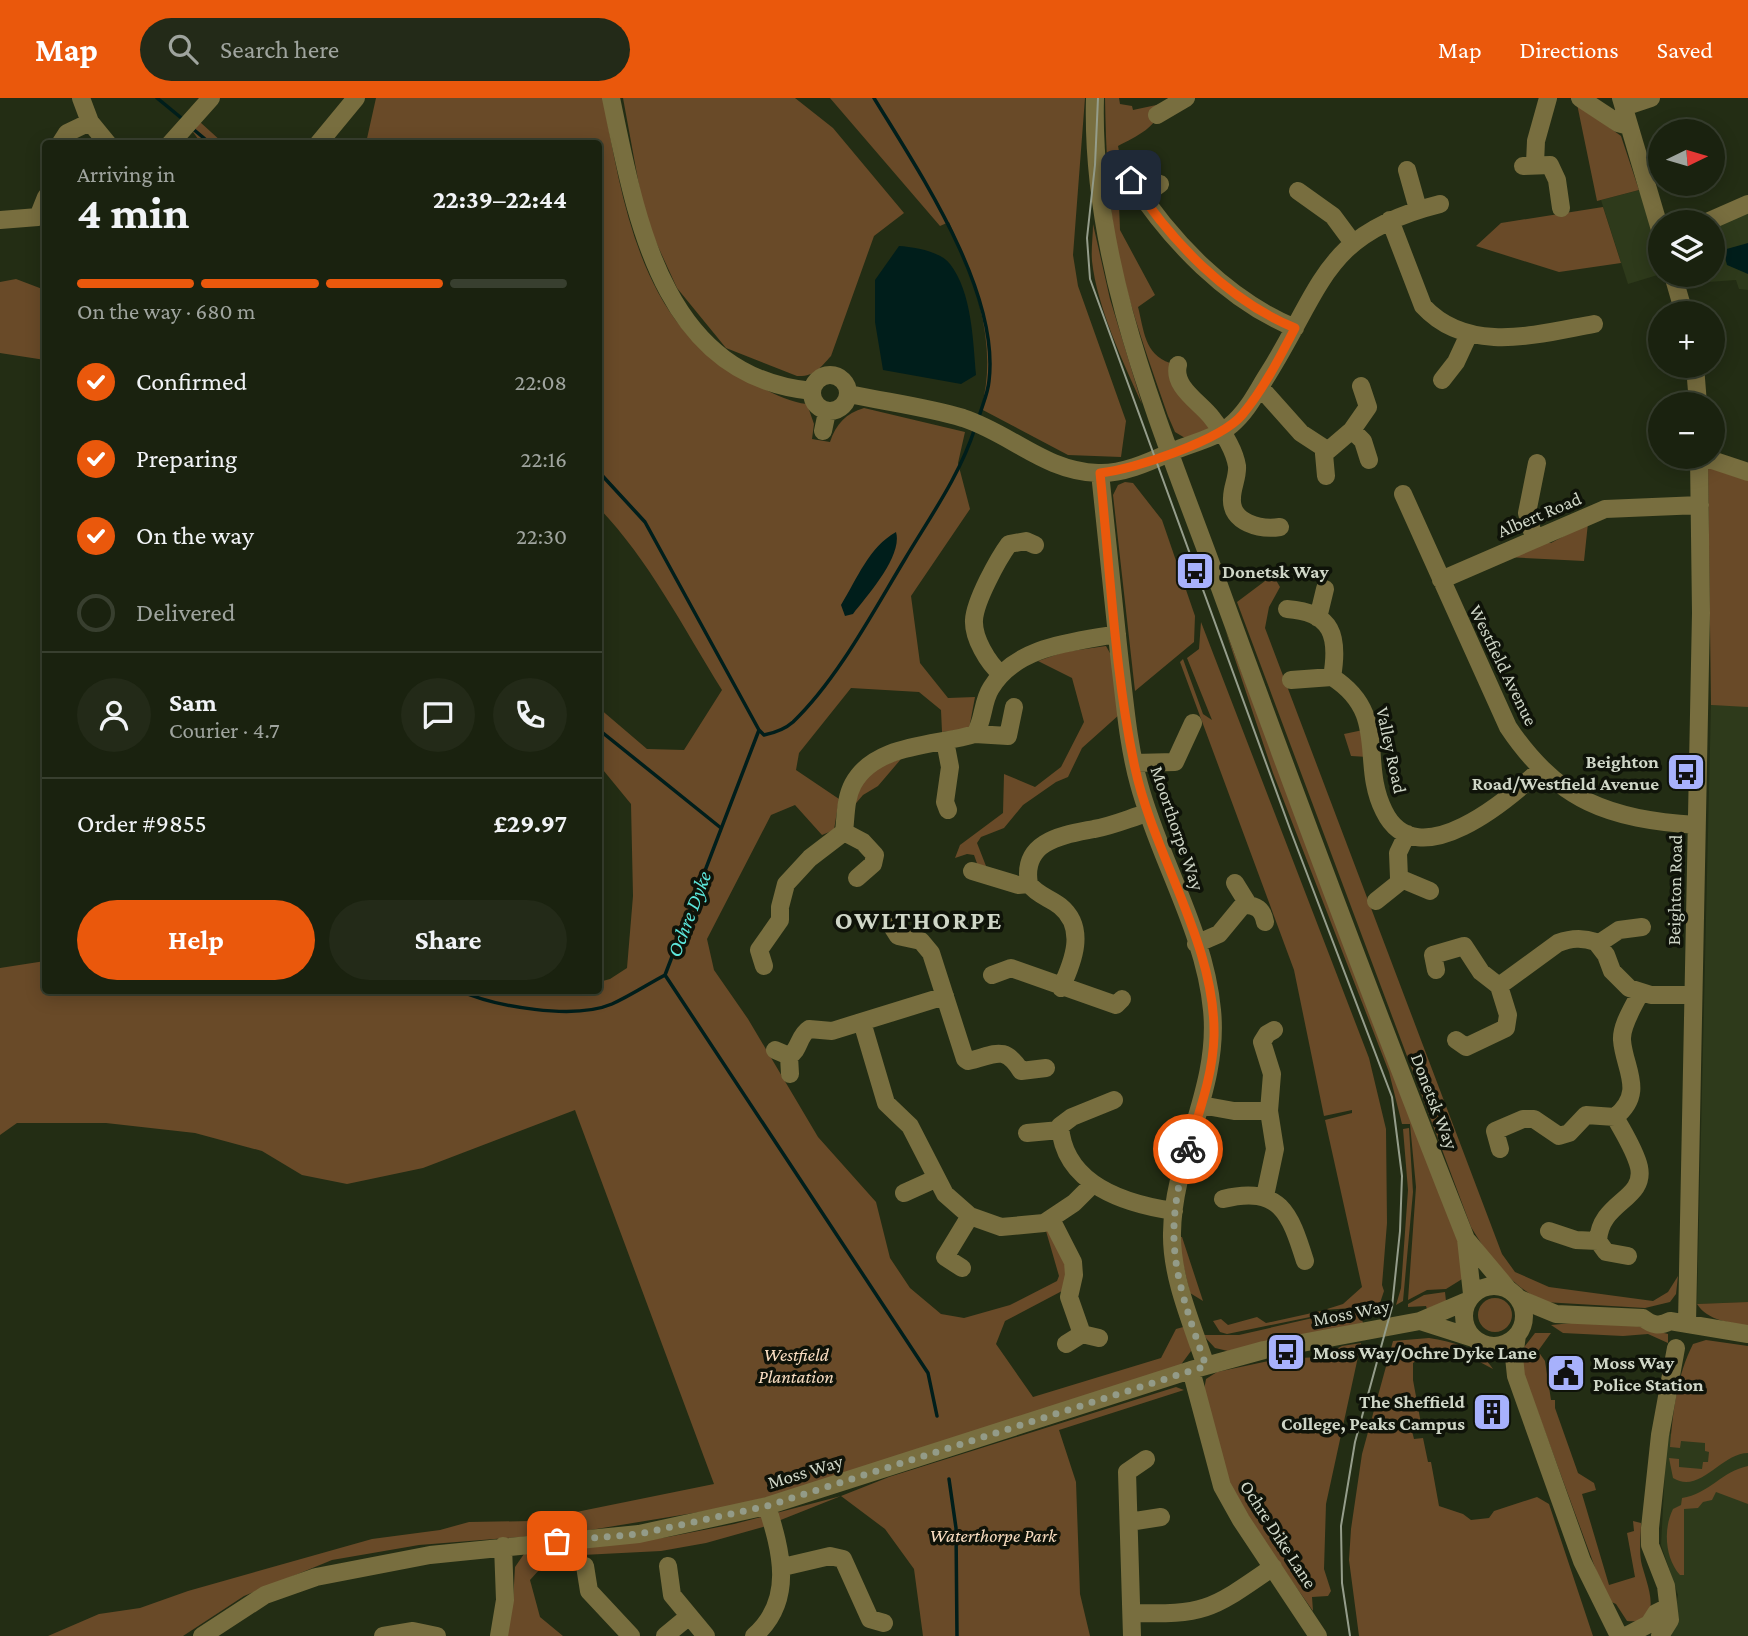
<!DOCTYPE html>
<html lang="en">
<head>
<meta charset="utf-8">
<style>
  body { margin:0; font-family:"Crimson Pro",serif; background:#232a18; color:#f1f3f6; height:100vh; display:flex; flex-direction:column; font-size:26px; white-space:nowrap }
  * { box-sizing:border-box; margin:0 }
  p { font-size:23px; color:#9fa49e }
  .icon { flex:none; width:38px; height:38px; fill:none; stroke:currentColor; stroke-width:2; stroke-linecap:round; stroke-linejoin:round }
  .map { position:relative; flex:1; overflow:hidden }
  .side { position:absolute; left:42px; top:42px; width:560px; height:854px; display:flex; flex-direction:column; background:#1a220f; border-radius:7px; box-shadow:0 4px 18px #0003,0 0 0 2px #383f2f }
  .side>* { flex:none }
  .needle { width:46px; rotate:85deg }
  .fabs { position:absolute; left:1648px; top:21px; display:grid; gap:14px }
  .fabs a { display:grid; place-items:center; width:77px; height:77px; border-radius:50%; background:#1a220f; box-shadow:0 4px 18px #0003,0 0 0 2px #383f2f; font-size:35px }
  .pin { position:absolute; display:grid; place-items:center; width:60px; height:60px; color:#fff; margin:-30px; border-radius:14px; box-shadow:0 4px 10px #0006 }
  .courier { position:absolute; display:grid; place-items:center; width:70px; height:70px; margin:-35px; border:5px solid #ea580c; border-radius:50%; background:#fff; color:#222; box-shadow:0 2px 9px #0007 }
  .overview em { font-style:normal; font-weight:700 }
  .overview div { display:flex; flex-direction:column-reverse }
  .overview { display:flex; align-items:center; justify-content:space-between; height:119px; padding:0 35px }
  h1 { font-size:46px; font-weight:700; line-height:52px }
  .bar { display:grid; grid-template-columns:repeat(4,1fr); gap:10px 7px; align-content:center; height:84px; padding:0 35px }
  .bar i { height:9px; border-radius:5px; background:#383f2f }
  .bar .current { background:#ea580c }
  .bar p { grid-column:span 4 }
  .line { display:flex; align-items:center; gap:18px; padding:0 35px; border-top:2px solid #383f2f }
  .line div { flex:1 }
  .round { display:grid; place-items:center; flex:none; width:74px; height:74px; border-radius:37px; background:#232a18 }
  ol { padding:0 35px; list-style:none }
  li { display:flex; align-items:center; gap:21px; height:77px }
  li p { margin-inline-start:auto }
  li .icon { padding:7px; border-radius:50%; background:#ea580c; color:#fff; stroke-width:4 }
  li:last-child { color:#9fa49e }
  li i { width:38px; height:38px; border:4px solid #383f2f; border-radius:50% }
  .action { display:flex; gap:14px; margin-top:auto; padding:14px 35px }
  .action a { flex:1; height:80px; border-radius:42px; background:#ea580c; color:#fff; font-size:28px; font-weight:700; line-height:80px; text-align:center }
  .action a+a { background:#232a18; color:#f1f3f6 }
  header { display:flex; align-items:center; gap:42px; box-sizing:border-box; height:98px; padding:0 35px; background:#ea580c; color:#fff }
  header strong { font-size:33px }
  nav { display:flex; gap:38px; margin-inline-start:auto; font-size:24px }
  .search { width:490px; height:63px; background:#232a18; display:flex; align-items:center; gap:18px; box-sizing:border-box; padding:0 24px; border-radius:38px; color:#9fa49e; font-size:26px }
  .map>svg:first-child { display:block }
  .built { fill:#2e3a1b }
  .green { fill:#694a28 }
  .water { fill:#001e1b }
  .lines { fill:none; stroke-linecap:round; stroke-linejoin:round }
  .stream { stroke:#001e1b; stroke-width:3.5 }
  .minor { stroke:#786e3f; stroke-width:18 }
  .tram { stroke:#959d8b; stroke-width:2 }
  .done { stroke:#939b88; stroke-width:7; stroke-dasharray:0 12.6 }
  .route { stroke:#ea580c; stroke-width:9 }
  .labels { text-anchor:middle; stroke-width:7; stroke-linejoin:round; paint-order:stroke }
  .street-label { font-size:19px; fill:#cfd6c7; stroke:#0f1309 }
  .poi-label { font-size:19px; font-weight:bold; fill:#cfd6c7; stroke:#0f1309; text-anchor:start }
  .park-label { font-size:19px; font-style:italic; fill:#f9ddc1; stroke:#0f1309 }
  .water-label { font-size:21px; font-style:italic; fill:#5ce6db; stroke:#0f1309 }
  .district-label { font-size:26px; font-weight:bold; letter-spacing:2px; fill:#cfd6c7; stroke:#0f1309 }
</style>
</head>
<body>
<header>
<strong>Map</strong>
<div class="search"><svg class="icon" aria-label="search" viewBox="0 0 24 24"><circle cx="10" cy="10" r="6"/><path d="M15 15l6 6"/></svg>Search here</div>
<nav><a>Map</a><a>Directions</a><a>Saved</a></nav>
</header>
<div class="map">
<svg width="1748" height="1538" viewBox="0 0 1748 1538">
  <rect width="100%" height="100%" fill="#232d14"/>
  <path class="built" d="M1655,88L1661,124V176L1628,186L1601,102Z
    M1748,102V192L1739,191L1736,182L1681,186L1679,177H1713V124H1696Z
    M1711,607L1748,608V1204L1697,1206Z
    M1667,1335L1748,1350V1538H1671L1678,1497L1661,1447Z"/>
  <path class="green" d="M376,0H603C623,108 642,235 753,285C770,294 788,304 807,306L814,326L812,341L830,344C836,326 846,315 864,310L965,334L958,365L970,411L911,498L920,565L948,600L975,599L969,631L942,634L941,612L919,594L851,590L799,655L796,672L839,701L834,732L822,737L795,707L771,717L707,841L714,872L748,921L818,1039L876,1104L890,1160L910,1190L941,1216L964,1220L1010,1207L1057,1183L1059,1178L1046,1133H1051L1070,1171L1062,1193L1005,1223L996,1246L1033,1299L1161,1260L1176,1231L1187,1228L1191,1253L1180,1268L777,1397L718,1411L572,1435L419,1447L332,1462L244,1498L183,1538H48L99,1516L140,1510L188,1493L372,1441L440,1432L469,1424L532,1423L714,1386L575,1012L423,1070L347,1086L302,1077L262,1053L195,1035L106,1025H17L0,1037V870L45,863L46,892H598L599,884L610,881L627,870L633,798L631,706L599,667V610L647,651L684,652L722,592C684,531 649,462 599,410L598,46L366,45Z
    M623,0H795L833,30L904,115L874,138L831,258C820,270 814,279 797,278L726,250L677,190L645,120Z
    M830,0H1085L1073,157L1078,188L1126,323L1121,359L1068,357L981,311C999,247 975,183 949,124L940,128Z
    M1105,0H1119L1120,6L1132,8L1133,12L1161,6C1161,28 1135,39 1118,48L1125,82L1132,96L1119,107L1120,132L1155,197L1138,209C1144,232 1144,256 1170,265C1180,308 1187,300 1212,330L1185,340L1175,334L1168,318C1150,266 1131,214 1119,160C1108,109 1106,52 1105,0Z
    M1577,6L1621,38L1639,92L1597,103Z
    M200,24L222,44L223,45H201L193,34Z
    M1603,109L1621,165L1559,174L1476,148L1501,125Z
    M1093,126L1110,201L1142,306C1123,264 1097,209 1092,163C1091,151 1093,138 1093,126Z
    M16,181L45,192V262L0,255V184Z
    M1708,365L1748,380V609L1711,607Z
    M1125,384L1133,385L1162,422L1195,518L1194,544L1135,593L1113,397L1118,387Z
    M1588,425L1584,463L1507,459L1537,445H1551Z
    M1273,477L1280,489L1269,509L1265,530L1502,1156L1515,1174L1549,1189L1653,1203L1668,1194L1678,1178L1676,1196L1670,1204L1645,1210L1544,1204C1511,1188 1488,1158 1471,1129L1237,504Z
    M1201,524L1369,960L1386,1031L1387,1125L1382,1187L1384,1193L1379,1208L1324,1212L1343,1206L1362,1189L1325,1022L1352,1015V1012L1324,1018L1294,872L1180,564L1183,561L1203,616L1212,622L1187,560L1199,551Z
    M1225,531L1454,1125L1467,1178L1446,1191L1427,1192L1408,1202L1416,1089L1410,1026H1402L1389,974L1273,675Z
    M1106,548L1111,557L1120,616L1082,650L1068,679L1056,684L1023,707L1004,730L981,739L977,745L986,768L979,771L974,757L967,756L955,760L960,747L1003,715L1004,676L1035,689L1061,669L1084,624L1072,580L1038,563L1064,554Z
    M1363,632L1368,659L1351,658L1344,636Z
    M901,661L878,688L863,697L851,711C861,677 869,672 901,661Z
    M1409,1030L1413,1094L1403,1203L1396,1207L1401,1190L1408,1092L1403,1031Z
    M1181,1139H1182L1203,1203L1190,1195L1181,1157Z
    M1445,1194L1446,1203L1427,1211L1426,1208L1408,1209V1206L1424,1197Z
    M1478 1217a17 17 0 1 1 34 0a17 17 0 1 1-34 0Z
    M1748,1204V1228C1729,1224 1708,1223 1697,1206Z
    M1352,1211L1360,1215L1363,1225L1228,1253L1215,1250L1203,1237H1239Z
    M1321,1213L1320,1217L1227,1236L1220,1234L1213,1223L1221,1221L1228,1227L1257,1219L1266,1225Z
    M1572,1225L1637,1228L1668,1236V1245L1648,1236L1623,1238L1563,1235L1551,1227Z
    M1535,1235H1551L1538,1253L1545,1263L1551,1302H1555V1310L1578,1375L1594,1385L1596,1392L1582,1396L1609,1487L1635,1479L1627,1435L1634,1433L1633,1423L1641,1425C1641,1437 1639,1451 1641,1463C1644,1480 1668,1528 1627,1523L1616,1506L1607,1502L1520,1266L1521,1253Z
    M1429,1240C1452,1244 1480,1250 1493,1271L1463,1255L1419,1261L1413,1265V1282L1422,1331L1412,1333L1414,1341L1423,1340L1428,1364H1431L1439,1408L1463,1416L1471,1422L1489,1420L1494,1413L1537,1399L1549,1406L1593,1538H1359L1349,1462L1351,1431L1362,1356L1393,1243Z
    M1706,1242L1748,1248V1355C1721,1355 1700,1397 1673,1380L1669,1360L1679,1361V1369L1702,1371L1703,1364H1708L1709,1354L1705,1353V1345L1681,1343L1680,1350L1670,1349C1673,1314 1677,1277 1693,1246Z
    M1361,1245L1326,1406L1324,1471L1331,1493L1328,1498L1312,1499L1313,1513L1236,1404L1224,1378L1204,1292L1206,1281L1217,1274L1278,1261L1321,1259L1342,1248Z
    M1176,1289L1184,1292L1059,1332L1076,1384L1080,1496L1090,1538H923L914,1471L885,1431L841,1398L763,1429L706,1445L661,1453L543,1459L540,1471L530,1482L540,1519L563,1538H506L513,1504L515,1469L524,1456L668,1439L734,1426L841,1398L889,1379Z
    M1748,1368V1406L1716,1394L1712,1402L1703,1404L1698,1410L1684,1411V1477H1680C1665,1460 1663,1431 1673,1411L1681,1407L1682,1400C1709,1396 1722,1373 1748,1368Z"/>
  <path class="water" d="M1748,145V176L1727,167L1723,152Z
    M899,148C914,149 940,153 950,166C972,194 973,243 976,277L961,286L883,272L875,224V182Z
    M896,434C903,458 867,498 853,516L845,518L841,507C857,481 869,449 896,434Z"/>
  <g class="lines">
    <path class="stream" d="M157,0L185,23
      M874,0C919,74 1000,193 989,283C988,295 982,308 979,319
      M193,31L211,46
      M598,373L645,424L759,632L665,877L928,1275L937,1318
      M598,631L721,730
      M759,632L764,637C774,635 784,632 793,624C837,582 873,514 905,461C930,419 960,377 975,330
      M125,892H133
      M458,892C495,909 574,922 612,906C630,898 648,886 665,877
      M949,1381L956,1430L957,1538"/>
    <path class="minor" d="M81,0L90,24L108,46
      M611,0C636,120 662,279 812,293
      M1095,0C1090,174 1166,340 1224,501C1302,715 1382,929 1466,1141L1472,1196
      M1580,0L1618,25L1629,28
      M1621,0L1661,135
      M1624,9L1651,0
      M1157,17L1186,0
      M60,46L67,35L90,24
      M170,46L211,0
      M318,46L356,0
      M1535,65L1536,43L1548,0
      M1523,68L1550,67L1557,82L1561,110
      M1407,72L1418,111
      M1131,82C1171,143 1227,202 1295,230
      M1298,93L1333,118L1353,145
      M1142,99L1160,86
      M0,122L38,119L46,99
      M1390,122L1423,208C1468,257 1538,236 1594,226
      M1707,124L1748,106
      M1673,177L1684,215
      M1178,267C1172,289 1201,305 1212,320C1223,334 1234,350 1237,368C1238,379 1232,389 1232,400C1230,425 1261,432 1280,429
      M1695,268L1698,306
      M812 295a18 18 0 1 1 36 0a18 18 0 1 1-36 0Z
      M1442,282L1456,264L1469,236
      M1260,289L1301,335L1327,352
      M849,296C886,304 926,309 963,320C1012,336 1044,373 1098,375C1122,376 1147,365 1169,355C1188,346 1215,341 1231,327C1248,313 1257,293 1268,276C1324,186 1324,135 1440,106
      M1352,332L1363,343L1369,362
      M823,333L827,314
      M1703,359L1748,374
      M1100,375C1107,439 1113,502 1120,565C1125,605 1128,647 1139,686C1159,761 1205,834 1212,912C1220,990 1173,1058 1172,1135C1171,1179 1192,1226 1206,1268
      M1326,378L1324,356L1352,332L1368,309L1361,288
      M1403,396L1508,629C1558,704 1610,721 1696,727
      M1534,440L1527,415L1537,365
      M1441,482L1605,411L1700,407
      M1287,511C1333,514 1339,539 1332,579
      M1318,520L1325,491
      M1001,576C988,565 973,540 974,522C975,503 998,461 1009,446L1026,443L1035,447
      M1291,582L1332,579C1390,616 1359,664 1384,713C1417,781 1510,700 1541,671
      M975,636L1008,638L1014,609
      M945,643L950,669L945,704L948,712
      M1134,665L1175,664L1193,625
      M844,734L863,744L875,757L873,766L857,780
      M1407,736L1398,755L1399,780L1430,793
      M972,773L1018,787L1029,786
      M1235,785L1248,806
      M1376,803L1401,783
      M891,827L898,838L921,843L931,855L965,961L968,963C995,957 1004,946 1021,973L1046,970
      M1196,846L1219,836L1243,807C1256,806 1263,812 1265,824
      M1598,846L1619,832L1642,829
      M764,868L759,852L780,822V809L786,786L810,760L844,734C846,718 845,701 853,686C875,645 936,648 975,636C984,622 982,604 991,590C1016,548 1073,544 1117,536
      M1436,872L1433,857L1464,848L1481,874L1499,888
      M992,877L1011,870L1116,907L1122,901
      M1061,890C1073,864 1087,830 1060,808C1050,800 1037,797 1029,786C1021,742 1064,737 1094,731C1112,728 1130,720 1147,715
      M862,924L886,1005L910,1028L945,1096L970,1118L1001,1129L1044,1125L1074,1105L1093,1086
      M1456,942L1466,949L1506,930L1508,917L1499,888L1558,845C1571,840 1582,839 1596,844L1606,857L1612,873L1629,890L1651,897H1693
      M775,952L789,958C800,952 798,938 809,931L832,933L945,898
      M789,958L790,976
      M1114,1002L1072,1019L1060,1028C1064,1087 1126,1106 1174,1113
      M1201,1007L1234,1013H1269
      M1615,1019C1623,1034 1635,1052 1639,1069C1646,1102 1600,1103 1598,1143L1606,1154L1628,1158
      M1027,1035L1060,1032
      M1500,1051L1495,1033L1523,1021H1534L1559,1038L1569,1035L1586,1017L1615,1019C1646,994 1624,971 1622,942C1621,927 1634,908 1640,895
      M904,1095L935,1081
      M1265,1098L1275,1051L1269,1013L1272,976L1262,944L1267,936L1274,932
      M1223,1101C1280,1087 1290,1115 1305,1163
      M1051,1121L1073,1164L1074,1177L1069,1199L1082,1236
      M1549,1133L1576,1142L1598,1143
      M1466,1141L1508,1191
      M962,1170L945,1159L970,1118
      M1464 1218a30 30 0 1 1 60 0a30 30 0 1 1-60 0Z
      M1520,1201L1556,1216L1643,1220C1652,1227 1659,1229 1670,1223L1748,1236
      M1420,1223L1473,1240
      M1687,1225L1701,515L1699,359
      M1517,1237L1514,1259L1516,1278L1582,1463L1619,1538
      M1066,1246L1082,1236L1099,1240
      M1191,1272L1222,1388L1241,1422L1318,1538
      M1129,1424L1161,1419
      M585,1468L589,1493L631,1538
      M668,1468L672,1497L706,1538
      M783,1469L830,1458L843,1461L870,1521L884,1525
      M1132,1515C1207,1517 1212,1511 1273,1469
      M202,1538L265,1497L316,1479L430,1457L639,1436L767,1408L1191,1272L1264,1252L1420,1223L1467,1203
      M383,1538L413,1533L437,1538
      M499,1538L505,1502L503,1448
      M665,1538L688,1519
      M754,1538C795,1502 781,1453 767,1408
      M1132,1538L1127,1374L1146,1361
      M1626,1538L1649,1526L1656,1515L1666,1510
      M1660,1538L1670,1522L1666,1488L1650,1447V1430L1660,1337L1676,1250"/>
    <path class="tram" d="M1098,0L1095,67L1087,140L1090,181L1290,731L1392,999L1402,1078L1400,1133L1392,1209L1355,1344L1341,1428L1342,1485L1350,1538"/>
  </g>
  <g class="lines">
    <path class="done" d="M557,1443L639,1436L767,1408L1206,1268C1176,1181 1161,1143 1188,1051"/>
    <path class="route" d="M1131,82C1171,143 1227,202 1295,230C1280,259 1263,292 1242,317C1221,342 1133,372 1100,375C1110,470 1115,578 1135,670C1154,758 1216,847 1214,938C1213,977 1199,1014 1188,1051"/>
  </g>
  <defs>
    <g id="bus-square" transform="scale(2.0125)"><rect x="-9" y="-9" width="18" height="18" rx="4" fill="#a7b1fc" stroke="#0f1309"/><path d="M-5-6H5V4H4V6H2V4H-2V6H-4V4H-5ZM-3.5-4V0h7V-4ZM-3.5 1.2v1.5H-2V1.2ZM2 1.2v1.5H3.5V1.2Z" fill="#111"/></g>
    <g id="civic-square" transform="scale(2.0125)"><rect x="-9" y="-9" width="18" height="18" rx="4" fill="#a7b1fc" stroke="#0f1309"/><path d="M-.6-6.5H3V-4.5H.6V-3L4-1V1h2V6H-6V1h2V-1L-.6-3ZM-1.2 2.5V6h2.4V2.5Z" fill="#111"/></g>
    <g id="building-square" transform="scale(2.0125)"><rect x="-9" y="-9" width="18" height="18" rx="4" fill="#a7b1fc" stroke="#0f1309"/><path d="M-4-6H4V6H1V3H-1V6H-4ZM-2.5-4.3h1.7v1.8h-1.7ZM.8-4.3h1.7v1.8H.8ZM-2.5-1h1.7V.8h-1.7ZM.8-1h1.7V.8H.8Z" fill="#111"/></g>
  </defs>
  <g fill-rule="evenodd">
    <use href="#bus-square" x="1195" y="473"/>
    <use href="#bus-square" x="1686" y="674"/>
    <use href="#bus-square" x="1286" y="1254"/>
    <use href="#civic-square" x="1566" y="1275"/>
    <use href="#building-square" x="1492" y="1314"/>
  </g>
  <g class="labels">
    <g class="street-label">
      <text transform="translate(1539 416) rotate(-23)" y="7">Albert Road</text>
      <text transform="translate(1504 567) rotate(64)" y="7">Westfield Avenue</text>
      <text transform="translate(1392 652) rotate(78)" y="7">Valley Road</text>
      <text transform="translate(1178 730) rotate(71)" y="7">Moorthorpe Way</text>
      <text transform="translate(1674 792) rotate(-89)" y="7">Beighton Road</text>
      <text transform="translate(1435 1003) rotate(69)" y="7">Donetsk Way</text>
      <text transform="translate(1351 1214) rotate(-11)" y="7">Moss Way</text>
      <text transform="translate(805 1373) rotate(-17)" y="7">Moss Way</text>
      <text transform="translate(1279 1436) rotate(57)" y="7">Ochre Dike Lane</text>
    </g>
    <g class="poi-label">
      <text x="1222" y="480">Donetsk Way</text>
      <text x="1659" y="670" text-anchor="end">Beighton<tspan x="1659" dy="22">Road/Westfield Avenue</tspan></text>
      <text x="1313" y="1261">Moss Way/Ochre Dyke Lane</text>
      <text x="1593" y="1271">Moss Way<tspan x="1593" dy="22">Police Station</tspan></text>
      <text x="1465" y="1310" text-anchor="end">The Sheffield<tspan x="1465" dy="22">College, Peaks Campus</tspan></text>
    </g>
    <g class="park-label">
      <text x="796" y="1263">Westfield<tspan x="796" dy="22">Plantation</tspan></text>
      <text x="993" y="1444">Waterthorpe Park</text>
    </g>
    <g class="water-label">
      <text transform="translate(689 816) rotate(-69)" y="7">Ochre Dyke</text>
    </g>
    <g class="district-label">
      <text x="919" y="831">OWLTHORPE</text>
    </g>
  </g>
</svg>
<div class="fabs">
<a><svg class="needle" viewBox="-14 -14 28 28"><path d="M0-13l5 13h-10z" fill="#e53935"/><path d="M0 13l5-13h-10z" fill="#9fa49e"/></svg></a>
<a><svg class="icon" aria-label="layers" viewBox="0 0 24 24"><path d="M12 4l9 5-9 5-9-5zM3 14l9 5 9-5"/></svg></a>
<a>+</a>
<a>−</a>
</div>
<div class="pin" style="left:557px;top:1443px;background:#ea580c"><svg class="icon" aria-label="bag" viewBox="0 0 24 24"><path d="M5 8h14l-1 12H6zM9 8a3 3 0 0 1 6 0"/></svg></div>
<div class="pin" style="left:1131px;top:82px;background:#1f2937"><svg class="icon" aria-label="home" viewBox="0 0 24 24"><path d="M3 11l9-7 9 7M6 9v11h12V9"/></svg></div>
<div class="courier" style="left:1188px;top:1051px"><svg class="icon" aria-label="bike" viewBox="0 0 24 24"><circle cx="6" cy="16" r="4"/><circle cx="18" cy="16" r="4"/><path d="M6 16l4-8h5l3 8M10 8l3 8H6M13 5h3"/></svg></div>
<section class="side">
<div class="overview"><div><h1>4 min</h1><p>Arriving in</p></div><em>22:39–22:44</em></div>
<div class="bar"><i class="current"></i><i class="current"></i><i class="current"></i><i></i><p>On the way · 680 m</p></div>
<ol>
<li><svg class="icon" aria-label="check" viewBox="0 0 24 24"><path d="M5 12l5 5 9-10"/></svg>Confirmed<p>22:08</p></li>
<li><svg class="icon" aria-label="check" viewBox="0 0 24 24"><path d="M5 12l5 5 9-10"/></svg>Preparing<p>22:16</p></li>
<li><svg class="icon" aria-label="check" viewBox="0 0 24 24"><path d="M5 12l5 5 9-10"/></svg>On the way<p>22:30</p></li>
<li><i></i>Delivered</li>
</ol>
<div class="line" style="height:126px"><a class="round"><svg class="icon" aria-label="person" viewBox="0 0 24 24"><circle cx="12" cy="8" r="4"/><path d="M4 21q1-7 8-7t8 7"/></svg></a><div><b>Sam</b><p>Courier · 4.7</p></div><a class="round"><svg class="icon" aria-label="chat" viewBox="0 0 24 24"><path d="M4 5h16v11H9l-5 4z"/></svg></a><a class="round"><svg class="icon" aria-label="phone" viewBox="0 0 24 24"><path d="M5 4h4l2 5-3 2q2 4 5 5l2-3 5 2v4C11 20 4 13 5 4z"/></svg></a></div>
<div class="line" style="height:91px"><div>Order #9855</div><b>£29.97</b></div>
<div class="action"><a>Help</a><a>Share</a></div>
</section>
</div>
</body>
</html>
